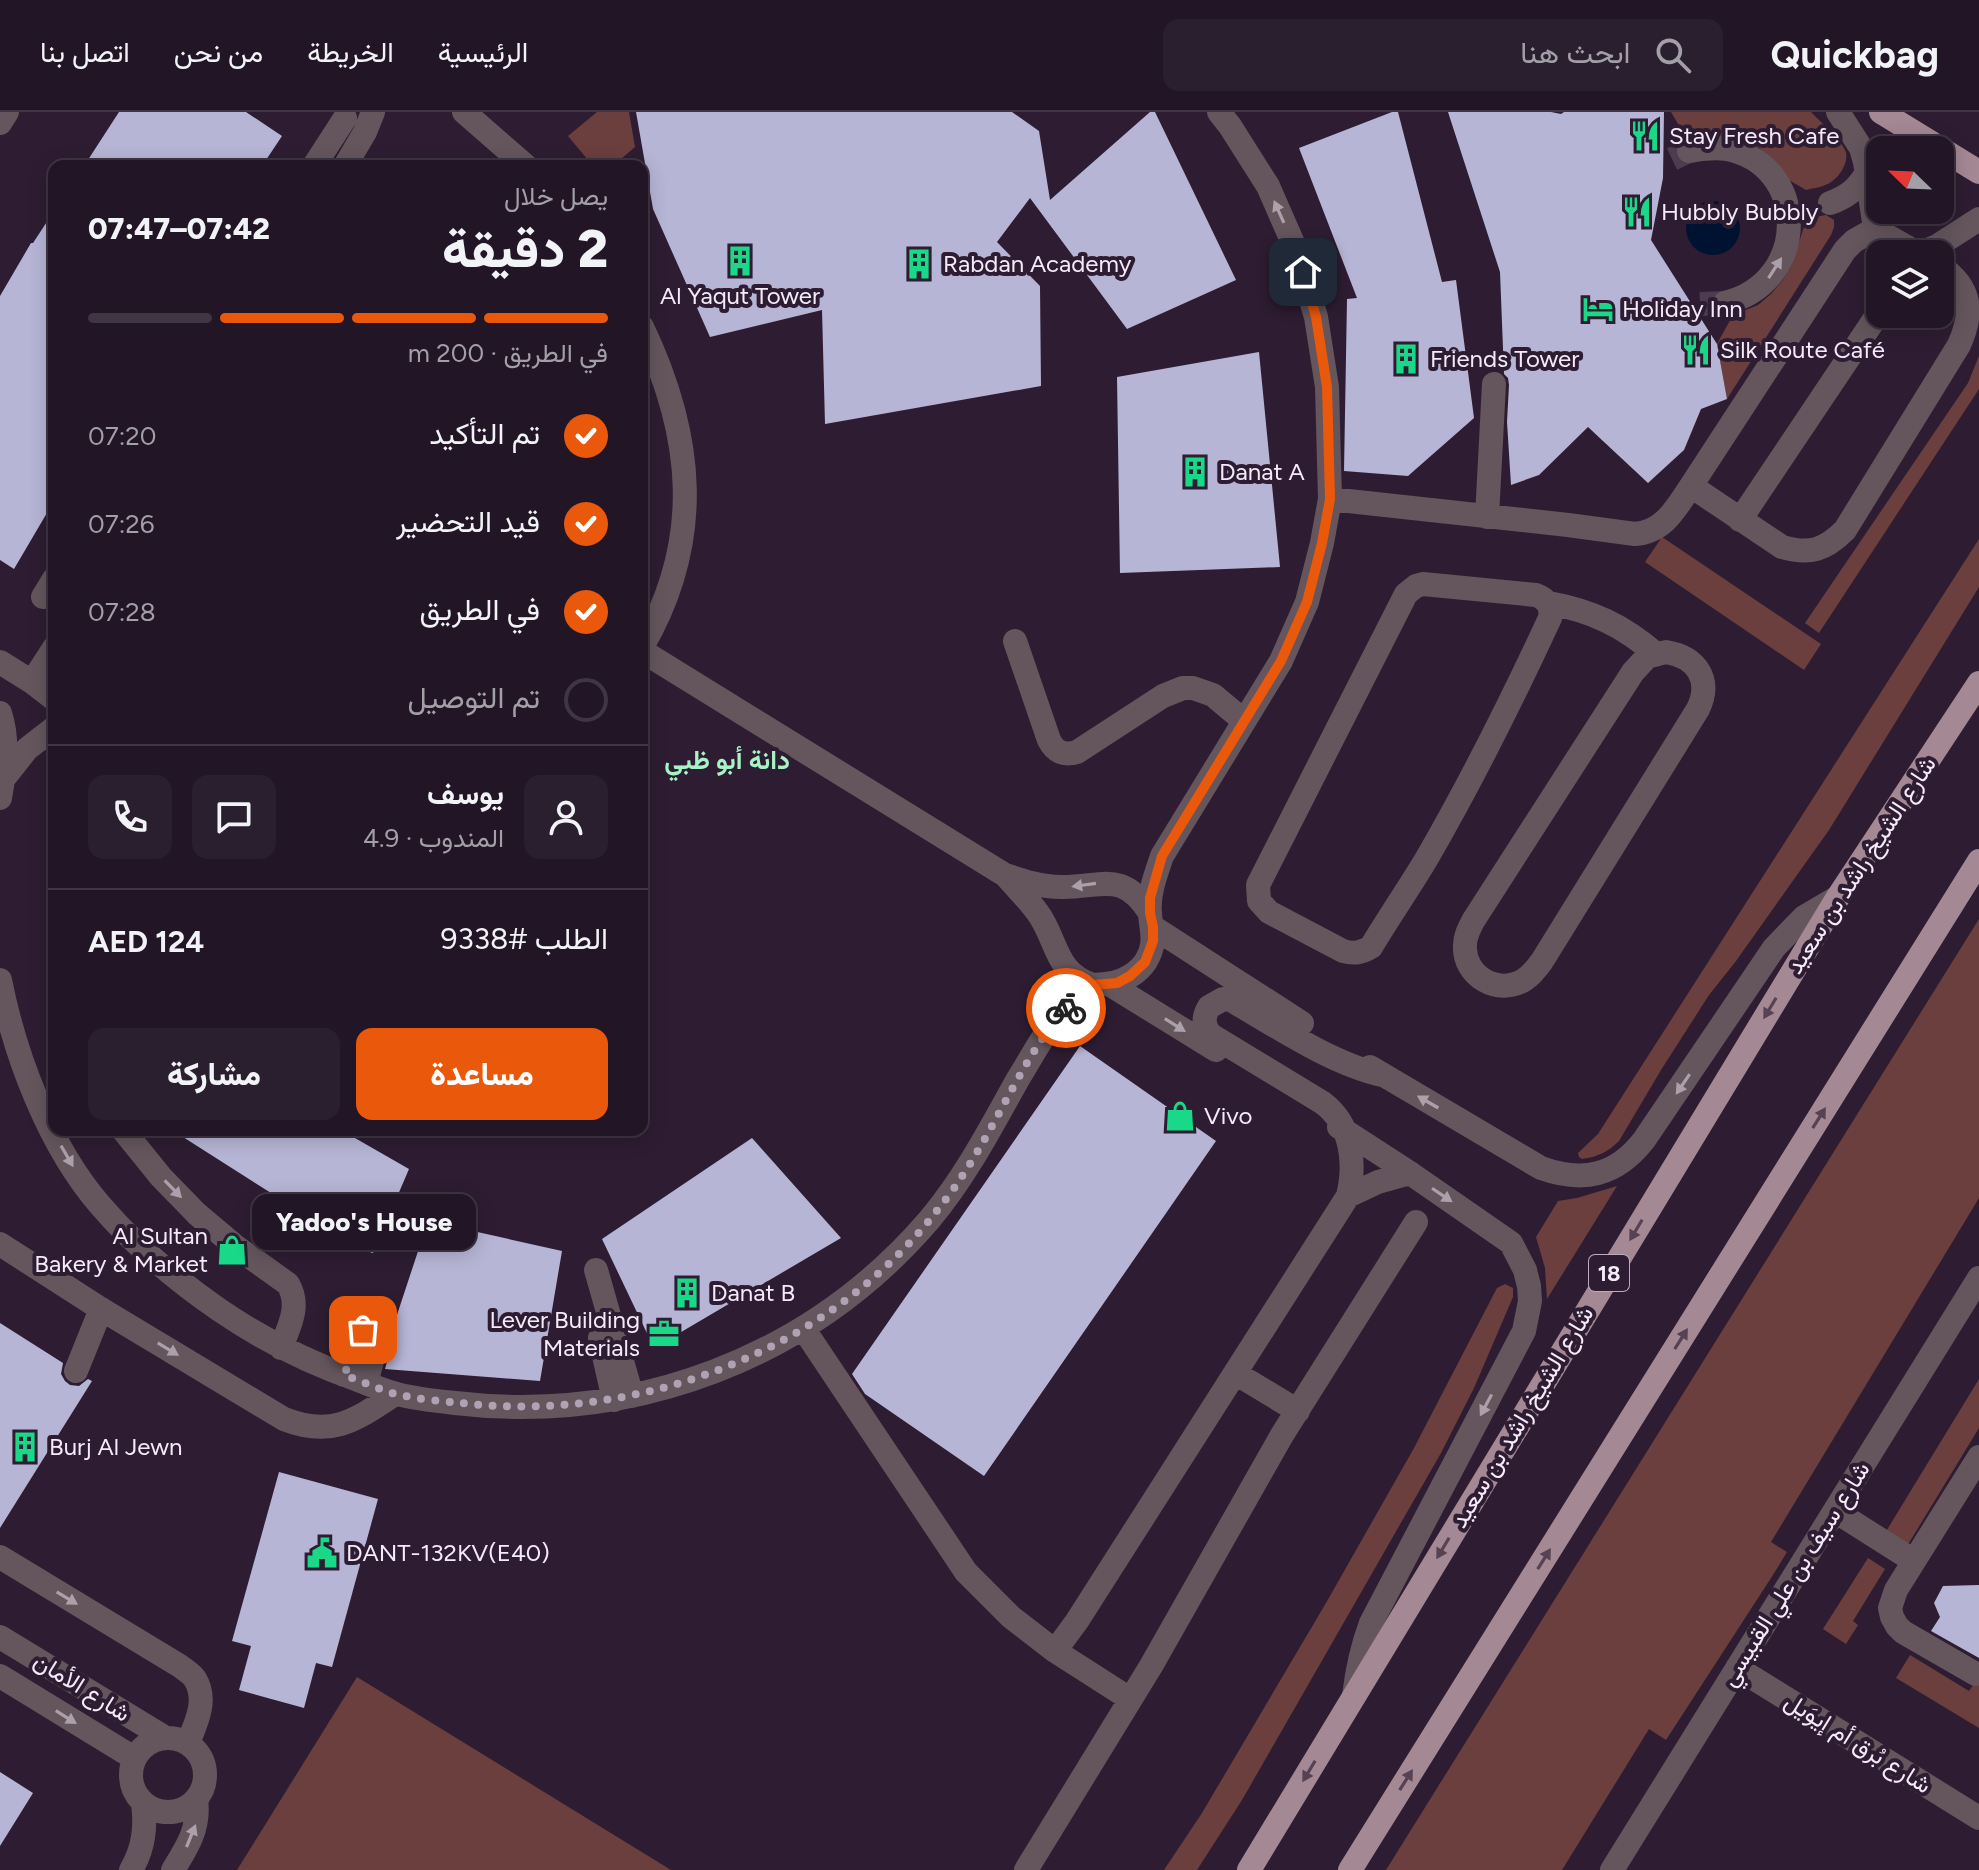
<!DOCTYPE html>
<html lang="ar">
<head>
<meta charset="utf-8">
<style>
  body { margin:0; font-family:Figtree,Vazirmatn,sans-serif; background:#2a1f2e; color:#f1f3f6; direction:rtl; height:100vh; display:flex; flex-direction:column; font-size:30px; white-space:nowrap }
  * { box-sizing:border-box; margin:0 }
  p { font-size:26px; color:#a29fa7 }
  .icon { flex:none; width:44px; height:44px; fill:none; stroke:currentColor; stroke-width:2; stroke-linecap:round; stroke-linejoin:round }
  .map { position:relative; flex:1; overflow:hidden; direction:ltr }
  .drawer { position:absolute; left:48px; top:48px; width:600px; height:976px; display:flex; flex-direction:column; background:#221626; border-radius:16px; box-shadow:0 4px 20px #0003,0 0 0 2px #3f3543; direction:rtl }
  .drawer>* { flex:none }
  .needle { width:52px; rotate:293deg }
  .controls { position:absolute; left:1866px; top:24px; display:grid; gap:16px }
  .controls a { display:grid; place-items:center; width:88px; height:88px; border-radius:16px; background:#221626; box-shadow:0 4px 20px #0003,0 0 0 2px #3f3543; font-size:40px }
  .pin { position:absolute; display:grid; place-items:center; width:68px; height:68px; color:#fff; margin:-34px; border-radius:16px; box-shadow:0 4px 12px #0006 }
  .courier { position:absolute; display:grid; place-items:center; width:80px; height:80px; margin:-40px; border:6px solid #ea580c; border-radius:50%; background:#fff; color:#222; box-shadow:0 2px 10px #0007 }
  .bubble { position:absolute; height:56px; border-radius:16px; background:#221626; box-shadow:0 4px 20px #0003,0 0 0 2px #3f3543; font-size:26px; font-weight:800; line-height:56px; text-align:center; direction:rtl }
  .summary em { font-style:normal; font-weight:800 }
  .summary div { display:flex; flex-direction:column-reverse }
  .summary { display:flex; align-items:center; justify-content:space-between; height:136px; padding:0 40px }
  h1 { font-size:52px; font-weight:800; line-height:60px }
  .bar { display:grid; grid-template-columns:repeat(4,1fr); gap:12px 8px; align-content:center; height:96px; padding:0 40px }
  .bar i { height:10px; border-radius:6px; background:#3f3543 }
  .bar .active { background:#ea580c }
  .bar p { grid-column:span 4 }
  .line { display:flex; align-items:center; gap:20px; padding:0 40px; border-top:2px solid #3f3543 }
  .line div { flex:1 }
  .round { display:grid; place-items:center; flex:none; width:84px; height:84px; border-radius:16px; background:#2a1f2e }
  ol { padding:0 40px; list-style:none }
  li { display:flex; align-items:center; gap:24px; height:88px }
  li p { margin-inline-start:auto }
  li .icon { padding:8px; border-radius:50%; background:#ea580c; color:#fff; stroke-width:4 }
  li:last-child { color:#a29fa7 }
  li i { width:44px; height:44px; border:4px solid #3f3543; border-radius:50% }
  .primary-button { display:flex; gap:16px; margin-top:auto; padding:16px 40px }
  .primary-button a { flex:1; height:92px; border-radius:16px; background:#ea580c; color:#fff; font-size:32px; font-weight:800; line-height:92px; text-align:center }
  .primary-button a+a { background:#2a1f2e; color:#f1f3f6 }
  header { display:flex; align-items:center; gap:48px; box-sizing:border-box; height:112px; padding:0 40px; background:#221626; border-bottom:2px solid #3f3543 }
  header strong { font-size:38px }
  nav { display:flex; gap:44px; margin-inline-start:auto; font-size:28px }
  .search { width:560px; height:72px; background:#2a1f2e; display:flex; align-items:center; gap:20px; box-sizing:border-box; padding:0 28px; border-radius:16px; color:#a29fa7; font-size:30px }
  .map>svg:first-child { display:block }
  .green { fill:#6b3f3d }
  .water { fill:#001231 }
  .building { fill:#b6b5d5 }
  .lines { fill:none; stroke-linecap:round; stroke-linejoin:round }
  .minor-tunnel { stroke:#4c3c50; stroke-width:24; stroke-dasharray:24 12; stroke-linecap:butt }
  .minor { stroke:#64565c; stroke-width:24 }
  .major { stroke:#a48894; stroke-width:24 }
  .oneway { fill:#aca0aa }
  .oneway2 { fill:#574254 }
  .done { stroke:#afa2b3; stroke-width:8; stroke-dasharray:0 14.4 }
  .route { stroke:#ea580c; stroke-width:10 }
  .labels { text-anchor:middle; stroke-width:8; stroke-linejoin:round; paint-order:stroke }
  .shield { fill:#2e1d32; stroke:#b9acbd; stroke-width:2 }
  .shield-label { font-size:22px; font-weight:bold; fill:#f5eaf9 }
  .poi-label { font-size:24px; fill:#f5eaf9; stroke:#2e1d32; text-anchor:start }
  .street-label { font-size:24px; fill:#f5eaf9; stroke:#2e1d32 }
  .neighbourhood-label { font-size:26px; font-weight:bold; fill:#a6f4c6; stroke:#2e1d32 }
</style>
</head>
<body>
<header>
<strong>Quickbag</strong>
<div class="search"><svg class="icon" aria-label="search" viewBox="0 0 24 24"><circle cx="10" cy="10" r="6"/><path d="M15 15l6 6"/></svg>ابحث هنا</div>
<nav><a>الرئيسية</a><a>الخريطة</a><a>من نحن</a><a>اتصل بنا</a></nav>
</header>
<div class="map">
<svg width="1979" height="1758" viewBox="0 0 1979 1758">
  <rect width="100%" height="100%" fill="#2e1d32"/>
  <path class="green" d="M597,0H629L635,35L613,54H593L568,24Z
    M1671,0H1811C1821,11 1838,24 1845,38C1850,49 1840,64 1831,70C1824,75 1814,76 1806,78L1782,64L1771,47L1759,36L1738,29L1687,27Z
    M1826,103L1834,108V115L1831,123L1727,287L1717,232L1733,203L1758,193L1771,182L1782,169L1791,154L1805,112L1815,105Z
    M1979,244V277L1819,521L1805,511L1968,271Z
    M1662,425L1821,532L1804,558L1645,450Z
    M1979,427V475L1829,718L1736,849L1709,883L1661,958L1619,1029C1608,1040 1597,1045 1582,1047L1579,1045L1578,1041L1598,1022Z
    M1979,807V1086L1771,1430L1787,1440L1771,1466L1666,1628L1649,1617L1562,1758H1386Z
    M1617,1074L1547,1187L1545,1156L1536,1125L1558,1089L1577,1086Z
    M1505,1172L1513,1176V1185L1474,1276L1441,1341L1242,1688L1197,1758H1164L1202,1701L1326,1491L1414,1336L1497,1176Z
    M1979,1267V1316L1904,1439L1882,1426Z
    M1868,1446L1885,1457L1853,1509L1858,1513L1846,1532L1823,1517Z
    M1910,1543L1969,1579L1979,1564V1616L1896,1566Z
    M357,1565L671,1758H237Z"/>
  <path class="water" d="M1686 116a27 27 0 1 1 54 0a27 27 0 1 1-54 0Z"/>
  <path class="building" d="M119,0H246L282,24L262,54H84Z
    M636,0H1012L1039,19L1050,88L1150,0H1155L1236,168L1127,217L1030,86L997,130L1040,174L1041,274L825,312L822,198L710,225L653,97Z
    M1392,0H1398L1442,170L1456,168L1474,306L1408,364L1344,359L1347,187L1357,186L1299,36Z
    M1448,0H1551L1561,2L1564,0H1664L1663,66L1651,128L1717,232L1727,287L1701,297L1684,338L1648,371L1588,315L1539,363L1511,373L1507,310L1509,273L1508,266L1504,262L1500,160Z
    M54,99V389L14,457L0,448V184L31,131H33Z
    M1259,240L1280,455L1120,461L1117,265Z
    M1080,934L1216,1029L984,1364L865,1282L852,1262Z
    M172,1018H341L409,1057L373,1141L327,1127L271,1081Z
    M752,1026L841,1126L654,1236L602,1127Z
    M428,1109L562,1139L540,1269L385,1257L392,1231L391,1221Z
    M0,1211L63,1251L61,1262L65,1269L70,1273L79,1274L88,1267L92,1269L0,1416Z
    M279,1360L378,1387L332,1555L316,1551L304,1596L239,1578L251,1534L232,1529Z
    M1979,1473V1546L1931,1519L1940,1505L1934,1491L1943,1474Z
    M0,1660L33,1681L0,1734Z"/>
  <g class="lines">
    <path class="minor-tunnel" d="M1672,47L1689,39
      M1700,192L1725,191"/>
    <path class="minor" d="M464,0L526,54
      M1838,0L1861,36L1865,50L1875,117L1919,142
      M0,11L7,0
      M1689,39C1702,37 1714,35 1726,37C1809,52 1811,170 1725,191
      M314,54L345,6
      M345,54L365,20L373,0
      M1830,91C1847,85 1857,77 1866,62
      M1918,142L1937,134L1979,107
      M642,215C694,324 704,428 642,535
      M1691,374L1782,435C1810,443 1825,438 1845,418L1959,233C1974,200 1971,175 1940,154
      M1330,387L1568,413L1635,422C1664,420 1676,396 1691,374L1845,138L1854,129L1875,117
      M1487,405L1494,272
      M1740,408L1880,199
      M1423,472L1536,483C1547,487 1552,494 1550,506C1512,588 1472,668 1427,746C1409,776 1389,805 1371,835C1361,841 1354,842 1343,839L1269,800L1259,789L1258,773L1406,482L1416,474Z
      M43,485L54,467
      M1549,491C1592,499 1622,513 1656,542
      M1015,529L1049,628C1055,640 1064,644 1077,640L1163,584L1183,576H1193L1213,583L1244,609
      M642,539L1005,763C1023,769 1041,775 1061,775C1101,776 1122,757 1150,801
      M1666,540C1697,545 1712,568 1698,597L1542,849C1537,856 1532,863 1524,868C1498,884 1463,864 1465,833C1465,824 1469,817 1473,809L1633,560L1647,545Z
      M0,550L32,570L54,587
      M32,570L54,536
      M0,601C9,629 5,658 0,686
      M4,666L27,637L54,616
      M1007,765C1018,778 1031,790 1040,804C1058,832 1056,861 1093,873
      M1153,815L1302,911
      M0,868C15,944 49,1034 100,1093C134,1133 175,1167 218,1197C263,1228 307,1250 358,1268C371,1273 384,1279 397,1282C416,1287 436,1289 455,1291C635,1312 811,1246 930,1107C966,1064 991,1015 1018,967C1030,948 1040,928 1054,910C1063,898 1074,882 1088,875C1096,871 1104,873 1112,871C1125,869 1139,860 1146,849C1157,831 1151,819 1150,801C1148,782 1156,762 1162,744L1281,549L1307,490L1322,431L1330,387L1327,275L1316,205L1296,138L1268,74L1230,14L1219,0
      M1109,872L1216,938
      M1370,955L1541,1056C1583,1071 1616,1064 1644,1028L1774,836L1804,805L1838,785
      M1339,1015L1410,1061L1511,1131L1525,1158L1529,1174L1530,1189L1524,1219L1371,1511C1362,1535 1357,1558 1354,1584
      M123,1018L161,1065L197,1102L235,1134L288,1172C301,1194 289,1214 281,1236
      M1348,1084L1378,1070L1410,1061
      M0,1132L101,1197L284,1307C332,1326 356,1308 395,1282
      M596,1158L632,1284
      M803,1216L966,1460L1011,1505L1055,1539L1130,1587
      M600,1226L614,1288
      M76,1259L101,1197
      M1235,1261L1298,1299
      M344,1263L363,1218
      M366,1271L378,1227
      M1835,1399L1914,1449
      M0,1445L180,1554C185,1558 192,1562 195,1567C208,1588 196,1611 188,1631
      M0,1525L164,1625
      M1055,1539L1077,1509L1348,1084C1356,1051 1352,1013 1323,991L1211,923C1203,914 1203,905 1209,895L1223,887L1231,888C1276,914 1332,952 1382,963
      M1737,1556L1979,1706
      M1976,1562L1903,1520L1897,1514L1892,1505L1890,1496L1896,1478L1979,1345
      M0,1564L134,1646
      M131 1663a37 37 0 1 1 74 0a37 37 0 1 1-74 0Z
      M131,1758C144,1736 146,1715 143,1691
      M173,1758C188,1734 200,1715 196,1687
      M1026,1758L1151,1554L1282,1323L1416,1110
      M1612,1758L1979,1166"/>
    <path class="major" d="M1881,0L1979,60
      M1249,1758L1838,785L1979,571
      M1350,1758L1979,749"/>
  </g>
  <defs><path id="oneway-solid" d="M-6-.8H1V-3.2L6.5 0L1 3.2V.8H-6Z" transform="scale(2)"/></defs>
  <g class="oneway">
    <use href="#oneway-solid" transform="translate(1279 100) rotate(-114)"/>
    <use href="#oneway-solid" transform="translate(1775 156) rotate(-57)"/>
    <use href="#oneway-solid" transform="translate(1084 773) rotate(172)"/>
    <use href="#oneway-solid" transform="translate(1175 913) rotate(32)"/>
    <use href="#oneway-solid" transform="translate(1683 972) rotate(124)"/>
    <use href="#oneway-solid" transform="translate(1428 990) rotate(-150)"/>
    <use href="#oneway-solid" transform="translate(67 1044) rotate(60)"/>
    <use href="#oneway-solid" transform="translate(173 1077) rotate(46)"/>
    <use href="#oneway-solid" transform="translate(1442 1083) rotate(34)"/>
    <use href="#oneway-solid" transform="translate(168 1237) rotate(31)"/>
    <use href="#oneway-solid" transform="translate(1486 1293) rotate(118)"/>
    <use href="#oneway-solid" transform="translate(67 1486) rotate(31)"/>
    <use href="#oneway-solid" transform="translate(66 1605) rotate(32)"/>
    <use href="#oneway-solid" transform="translate(191 1724) rotate(-68)"/>
  </g>
  <g class="oneway2">
    <use href="#oneway-solid" transform="translate(1770 896) rotate(121)"/>
    <use href="#oneway-solid" transform="translate(1819 1006) rotate(-58)"/>
    <use href="#oneway-solid" transform="translate(1636 1118) rotate(121)"/>
    <use href="#oneway-solid" transform="translate(1681 1227) rotate(-58)"/>
    <use href="#oneway-solid" transform="translate(1443 1436) rotate(121)"/>
    <use href="#oneway-solid" transform="translate(1544 1447) rotate(-58)"/>
    <use href="#oneway-solid" transform="translate(1309 1659) rotate(121)"/>
    <use href="#oneway-solid" transform="translate(1406 1668) rotate(-58)"/>
  </g>
  <g class="lines">
    <path class="done" d="M363,1218L344,1263C361,1269 378,1277 395,1282C417,1287 440,1289 461,1291C635,1311 821,1243 932,1105C943,1091 955,1076 964,1061C1000,1007 1023,945 1066,896"/>
    <path class="route" d="M1066,896L1084,877L1093,873L1117,871L1130,864L1145,850L1153,829V815L1150,801V786L1162,744L1281,549L1307,490L1322,431L1330,387L1327,275L1316,205L1303,160"/>
  </g>
  <defs>
    <g id="restaurant-bare" transform="scale(2.4)"><path d="M-5-6h1v4h1v-4h1v4h1v-4h1v5L-1.5 .5V6h-2V.5L-5-1ZM5-6V6H3V1.5H1.5Q1.5-4 5-6Z" fill="#19d989" stroke="#2e1d32" stroke-width="2.5" paint-order="stroke"/></g>
    <g id="building-bare" transform="scale(2.4)"><path d="M-4-6H4V6H1V3H-1V6H-4ZM-2.5-4.3h1.7v1.8h-1.7ZM.8-4.3h1.7v1.8H.8ZM-2.5-1h1.7V.8h-1.7ZM.8-1h1.7V.8H.8Z" fill="#19d989" stroke="#2e1d32" stroke-width="2.5" paint-order="stroke"/></g>
    <g id="hotel-bare" transform="scale(2.4)"><path d="M-6-4.5h1.5V1H6V5H4.5V3h-9V5H-6ZM-4 0a1.8 1.8 0 1 1 3.6 0ZM.5 0V-2.5h3Q6-2.5 6 0Z" fill="#19d989" stroke="#2e1d32" stroke-width="2.5" paint-order="stroke"/></g>
    <g id="shop-bare" transform="scale(2.4)"><path d="M-5-2.5h2.3a2.7 3.5 0 0 1 5.4 0H5L5.5 6h-11ZM-1.5-2.5h3a1.5 2.3 0 0 0-3 0Z" fill="#19d989" stroke="#2e1d32" stroke-width="2.5" paint-order="stroke"/></g>
    <g id="office-bare" transform="scale(2.4)"><path d="M-6-3h4V-5.5h4V-3h4V5H-6ZM-1-4.5V-3h2v-1.5ZM-6 0V1H6V0Z" fill="#19d989" stroke="#2e1d32" stroke-width="2.5" paint-order="stroke"/></g>
    <g id="civic-bare" transform="scale(2.4)"><path d="M-.6-6.5H3V-4.5H.6V-3L4-1V1h2V6H-6V1h2V-1L-.6-3ZM-1.2 2.5V6h2.4V2.5Z" fill="#19d989" stroke="#2e1d32" stroke-width="2.5" paint-order="stroke"/></g>
  </defs>
  <g fill-rule="evenodd">
    <use href="#restaurant-bare" x="1645" y="24"/>
    <use href="#restaurant-bare" x="1637" y="100"/>
    <use href="#building-bare" x="740" y="149"/>
    <use href="#building-bare" x="919" y="152"/>
    <use href="#hotel-bare" x="1598" y="197"/>
    <use href="#restaurant-bare" x="1696" y="238"/>
    <use href="#building-bare" x="1406" y="247"/>
    <use href="#building-bare" x="1195" y="360"/>
    <use href="#shop-bare" x="1180" y="1004"/>
    <use href="#shop-bare" x="232" y="1138"/>
    <use href="#building-bare" x="687" y="1181"/>
    <use href="#office-bare" x="664" y="1222"/>
    <use href="#building-bare" x="25" y="1335"/>
    <use href="#civic-bare" x="322" y="1441"/>
  </g>
  <g class="labels">
    <rect class="shield" x="1589" y="1143" width="40" height="36" rx="6"/>
    <g class="shield-label">
      <text x="1609" y="1169">18</text>
    </g>
    <g class="poi-label">
      <text x="1669" y="32">Stay Fresh Cafe</text>
      <text x="1661" y="108">Hubbly Bubbly</text>
      <text x="943" y="160">Rabdan Academy</text>
      <text x="740" y="192" text-anchor="middle">Al Yaqut Tower</text>
      <text x="1622" y="205">Holiday Inn</text>
      <text x="1720" y="246">Silk Route Café</text>
      <text x="1430" y="255">Friends Tower</text>
      <text x="1219" y="368">Danat A</text>
      <text x="1204" y="1012">Vivo</text>
      <text x="208" y="1132" text-anchor="end">Al Sultan<tspan x="208" dy="28">Bakery &amp; Market</tspan></text>
      <text x="711" y="1189">Danat B</text>
      <text x="640" y="1216" text-anchor="end">Lever Building<tspan x="640" dy="28">Materials</tspan></text>
      <text x="49" y="1343">Burj Al Jewn</text>
      <text x="346" y="1449">DANT-132KV(E40)</text>
    </g>
    <g class="street-label">
      <text transform="translate(1861 753) rotate(-57)" y="8">شارع الشيخ راشد بن سعيد</text>
      <text transform="translate(1522 1305) rotate(-59)" y="8">شارع الشيخ راشد بن سعيد</text>
      <text transform="translate(1795 1462) rotate(-58)" y="8">شارع سيف بن علي القبيسي</text>
      <text transform="translate(82 1575) rotate(32)" y="8">شارع الأمان</text>
      <text transform="translate(1858 1631) rotate(32)" y="8">شارع بُرق أم إيوَيل</text>
    </g>
    <g class="neighbourhood-label">
      <text x="727" y="657">دانة أبو ظبي</text>
    </g>
  </g>
</svg>
<div class="controls">
<a><svg class="needle" viewBox="-14 -14 28 28"><path d="M0-13l5 13h-10z" fill="#e53935"/><path d="M0 13l5-13h-10z" fill="#a29fa7"/></svg></a>
<a><svg class="icon" aria-label="layers" viewBox="0 0 24 24"><path d="M12 4l9 5-9 5-9-5zM3 14l9 5 9-5"/></svg></a>
</div>
<div class="pin" style="left:363px;top:1218px;background:#ea580c"><svg class="icon" aria-label="bag" viewBox="0 0 24 24"><path d="M5 8h14l-1 12H6zM9 8a3 3 0 0 1 6 0"/></svg></div>
<div class="pin" style="left:1303px;top:160px;background:#1f2937"><svg class="icon" aria-label="home" viewBox="0 0 24 24"><path d="M3 11l9-7 9 7M6 9v11h12V9"/></svg></div>
<div class="courier" style="left:1066px;top:896px"><svg class="icon" aria-label="bike" viewBox="0 0 24 24"><circle cx="6" cy="16" r="4"/><circle cx="18" cy="16" r="4"/><path d="M6 16l4-8h5l3 8M10 8l3 8H6M13 5h3"/></svg></div>
<div class="bubble" style="left:252px;top:1082px;width:224px">Yadoo's House</div>
<section class="drawer">
<div class="summary"><div><h1>2 دقيقة</h1><p>يصل خلال</p></div><em>07:42–07:47</em></div>
<div class="bar"><i class="active"></i><i class="active"></i><i class="active"></i><i></i><p>في الطريق · 200 m</p></div>
<ol>
<li><svg class="icon" aria-label="check" viewBox="0 0 24 24"><path d="M5 12l5 5 9-10"/></svg>تم التأكيد<p>07:20</p></li>
<li><svg class="icon" aria-label="check" viewBox="0 0 24 24"><path d="M5 12l5 5 9-10"/></svg>قيد التحضير<p>07:26</p></li>
<li><svg class="icon" aria-label="check" viewBox="0 0 24 24"><path d="M5 12l5 5 9-10"/></svg>في الطريق<p>07:28</p></li>
<li><i></i>تم التوصيل</li>
</ol>
<div class="line" style="height:144px"><a class="round"><svg class="icon" aria-label="person" viewBox="0 0 24 24"><circle cx="12" cy="8" r="4"/><path d="M4 21q1-7 8-7t8 7"/></svg></a><div><b>يوسف</b><p>المندوب · 4.9</p></div><a class="round"><svg class="icon" aria-label="chat" viewBox="0 0 24 24"><path d="M4 5h16v11H9l-5 4z"/></svg></a><a class="round"><svg class="icon" aria-label="phone" viewBox="0 0 24 24"><path d="M5 4h4l2 5-3 2q2 4 5 5l2-3 5 2v4C11 20 4 13 5 4z"/></svg></a></div>
<div class="line" style="height:104px"><div>الطلب #9338</div><b>AED 124</b></div>
<div class="primary-button"><a>مساعدة</a><a>مشاركة</a></div>
</section>
</div>
</body>
</html>
